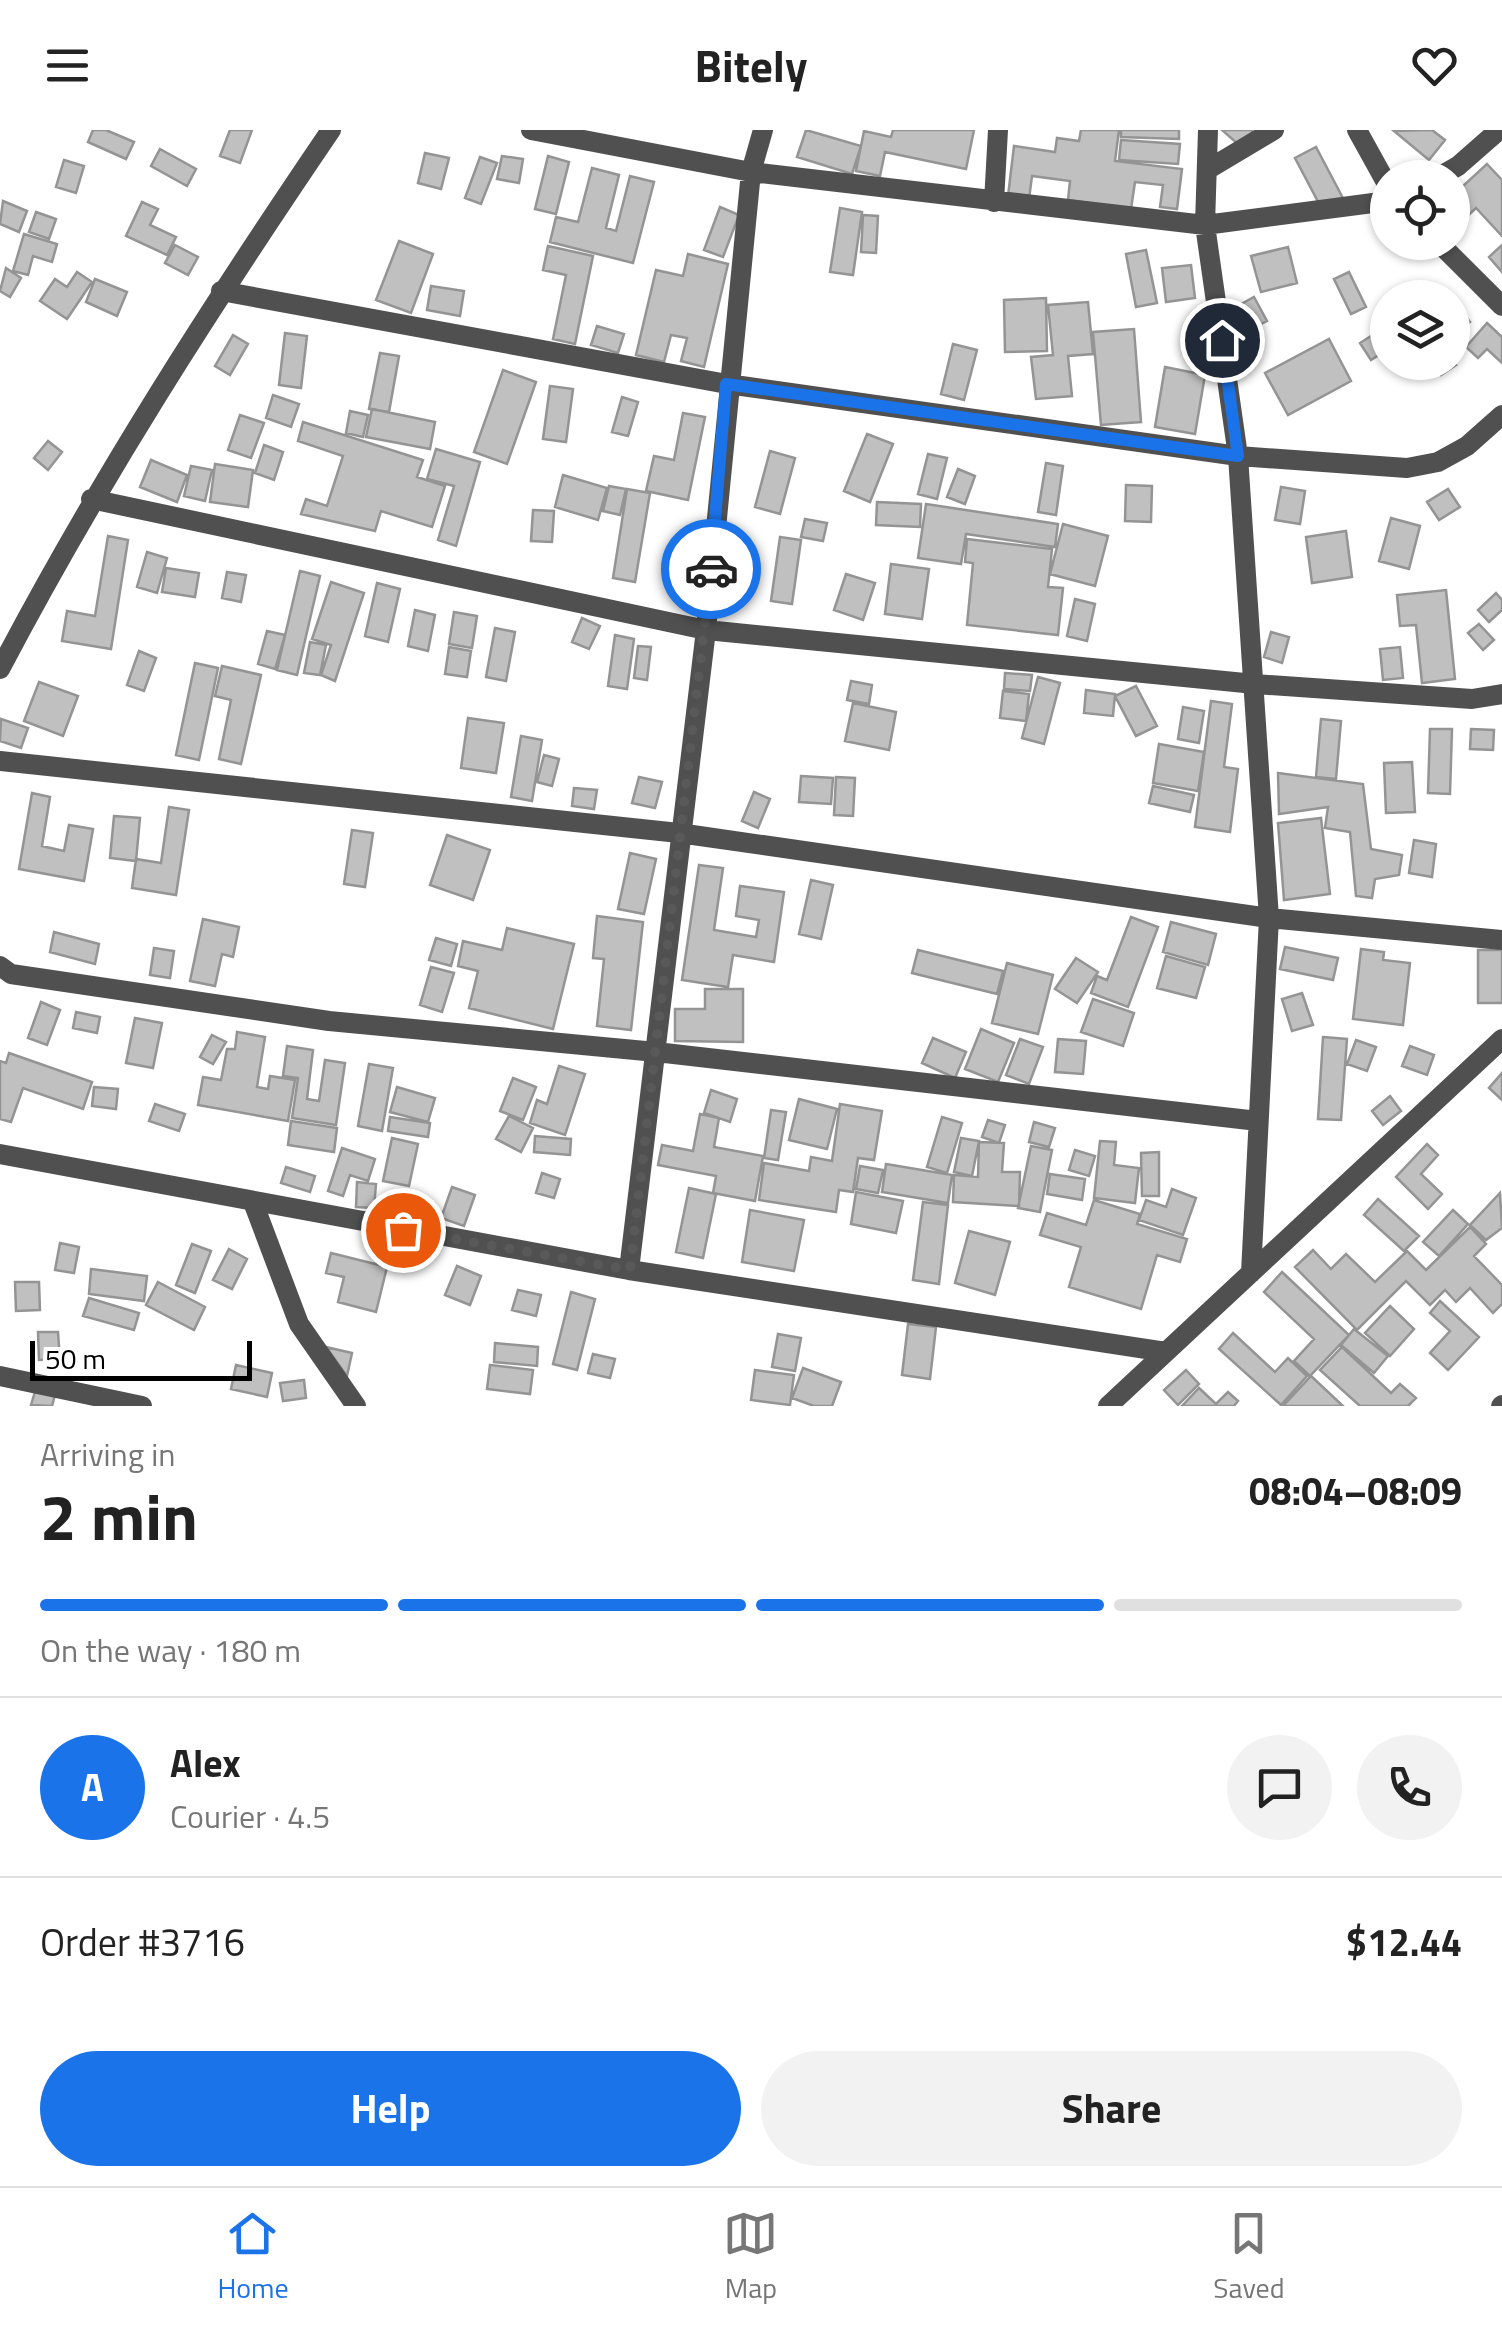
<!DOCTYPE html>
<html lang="en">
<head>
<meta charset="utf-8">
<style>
  body { margin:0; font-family:"Titillium Web",sans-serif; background:#f2f2f2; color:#222; height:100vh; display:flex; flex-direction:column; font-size:38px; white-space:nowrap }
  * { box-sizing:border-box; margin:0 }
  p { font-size:32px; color:#767676 }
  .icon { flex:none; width:55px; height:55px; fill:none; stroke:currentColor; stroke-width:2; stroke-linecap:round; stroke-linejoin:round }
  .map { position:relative; height:1276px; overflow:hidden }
  .sheet { display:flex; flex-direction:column; background:#fff; flex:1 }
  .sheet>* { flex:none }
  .fabs { position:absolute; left:1370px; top:30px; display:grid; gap:20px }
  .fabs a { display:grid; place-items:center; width:100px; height:100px; border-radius:50%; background:#fff; box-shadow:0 2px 8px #0004; font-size:50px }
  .scale { position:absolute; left:30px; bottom:25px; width:222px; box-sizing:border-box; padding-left:10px; border:5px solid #000; border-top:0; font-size:28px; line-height:35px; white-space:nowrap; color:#000; -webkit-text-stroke:8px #fff; paint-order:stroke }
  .pin { position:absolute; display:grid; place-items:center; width:85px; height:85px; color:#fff; margin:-42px; border:5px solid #fff; border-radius:50%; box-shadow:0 2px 10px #0007 }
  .courier { position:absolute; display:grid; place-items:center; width:100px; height:100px; margin:-50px; border:8px solid #1a73e8; border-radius:50%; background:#fff; color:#222; box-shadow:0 2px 12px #0007 }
  .head em { font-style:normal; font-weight:700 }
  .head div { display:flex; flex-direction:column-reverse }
  .head { display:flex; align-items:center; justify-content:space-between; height:170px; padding:0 40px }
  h1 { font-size:65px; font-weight:700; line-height:75px }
  .bar { display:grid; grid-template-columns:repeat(4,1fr); gap:15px 10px; align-content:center; height:120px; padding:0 40px }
  .bar i { height:12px; border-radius:8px; background:#e0e0e0 }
  .bar .on { background:#1a73e8 }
  .bar p { grid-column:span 4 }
  .line { display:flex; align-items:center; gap:25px; padding:0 40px; border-top:2px solid #e0e0e0 }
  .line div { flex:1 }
  .round { display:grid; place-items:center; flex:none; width:105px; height:105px; border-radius:52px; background:#f2f2f2 }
  .button { display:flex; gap:20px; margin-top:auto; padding:20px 40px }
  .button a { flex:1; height:115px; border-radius:60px; background:#1a73e8; color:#fff; font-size:40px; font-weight:700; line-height:115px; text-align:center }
  .button a+a { background:#f2f2f2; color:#222 }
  header { display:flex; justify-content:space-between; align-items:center; height:130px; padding:0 40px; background:#fff; font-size:45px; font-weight:700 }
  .tabs { display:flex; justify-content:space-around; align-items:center; height:140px; border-top:2px solid #e0e0e0; background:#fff; font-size:28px; color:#767676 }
  .tabs a { display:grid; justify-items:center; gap:5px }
  .tabs .on { color:#1a73e8 }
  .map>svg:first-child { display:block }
  .building { fill:#c0c0c0; stroke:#949494; stroke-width:2.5 }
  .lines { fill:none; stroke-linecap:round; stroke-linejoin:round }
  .minor { stroke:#505050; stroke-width:20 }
  .done { stroke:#595959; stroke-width:10; stroke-dasharray:0 18 }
  .route { stroke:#1a73e8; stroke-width:12 }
</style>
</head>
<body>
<header><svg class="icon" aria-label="menu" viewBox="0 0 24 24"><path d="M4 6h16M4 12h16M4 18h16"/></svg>Bitely<svg class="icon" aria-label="heart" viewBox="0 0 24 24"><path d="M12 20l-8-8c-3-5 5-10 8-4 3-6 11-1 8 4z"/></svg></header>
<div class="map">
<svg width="1502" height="1276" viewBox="0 0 1502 1276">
  <rect width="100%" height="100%" fill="#fff"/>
  <path class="building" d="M93,0H106L134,12L126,29L88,12Z
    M230,0H252L240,33L220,26Z
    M806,0L861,16L852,44L797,27Z
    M893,0H974L966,39L885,22L880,46L856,41L864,1L891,7Z
    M1081,0H1119L1115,31L1182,39L1177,79L1160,77L1163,55L1135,52L1131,79L1068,70L1070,51L1032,46L1029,69L1008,66L1014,16L1055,22L1057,8L1079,11Z
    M1121,0H1179V9L1121,7Z
    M1222,0H1251L1260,8L1247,22Z
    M1432,0L1445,10L1429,30L1394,1Z
    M1121,10L1180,14L1178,34L1119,30Z
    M1316,17L1345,72L1324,83L1295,28Z
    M160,19L196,39L187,56L151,36Z
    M425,23L449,28L441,59L418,53Z
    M502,26L523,29L519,53L497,49Z
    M548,26L569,32L556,84L535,79Z
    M480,27L497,33L481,74L465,68Z
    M64,30L84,36L76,63L56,57Z
    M1487,34L1502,50V106L1476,78L1459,94L1452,87V66Z
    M592,38L619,45L606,98L616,101L630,46L654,52L633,133L550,112L556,87L578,92Z
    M3,71L27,81L19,102L0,94Z
    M142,72L158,79L150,95L176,107L167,125L126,106Z
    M720,77L739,85L723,127L704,120Z
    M840,78L862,82L853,145L830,142Z
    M36,82L56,89L49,109L29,102Z
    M863,85L878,86L876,123L861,122Z
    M24,104L57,114L52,132L33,126L28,145L13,141Z
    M399,111L433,124L411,183L376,170Z
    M175,115L198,127L188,145L165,133Z
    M1502,115V142L1489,127Z
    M548,116L593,126L575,214L553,209L566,145L543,140Z
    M1288,117L1297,153L1261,162L1251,126Z
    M1146,120L1157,173L1136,177L1126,124Z
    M688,124L728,134L704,237L681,231L687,208L671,205L664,232L636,225L656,140L683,146Z
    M1191,135L1195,168L1166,172L1162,138Z
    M6,138L21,148L10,167L0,161Z
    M77,142L92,152L67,189L40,171L55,149L67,157Z
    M1349,142L1366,177L1351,184L1334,149Z
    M95,149L127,162L117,186L86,172Z
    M431,156L464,161L460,186L427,180Z
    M1254,167L1267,191L1249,200L1236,177Z
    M1046,168L1047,221L1005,222L1004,170Z
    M1452,168L1470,192L1452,205Z
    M1088,172L1093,224L1068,226L1072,266L1036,269L1031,227L1053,225L1048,175Z
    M1487,193L1502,207V233L1487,219L1478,228L1466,217Z
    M1388,195V219L1371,230L1360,213Z
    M597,196L624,204L618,223L591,215Z
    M1134,199L1141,292L1101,295L1093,202Z
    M285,203L307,206L301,258L279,255Z
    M233,205L248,214L230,245L215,236Z
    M1329,209L1351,251L1288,285L1265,243Z
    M953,214L977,220L964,270L941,264Z
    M380,223L399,226L389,282L369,279Z
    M1452,230L1456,235L1441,245L1433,232Z
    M1165,237L1205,245L1195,304L1155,297Z
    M503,240L536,252L507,334L474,322Z
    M550,256L573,259L566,312L543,309Z
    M273,265L299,274L291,297L266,288Z
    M622,267L638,272L628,306L612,302Z
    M372,279L435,292L430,319L366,307Z
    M350,281L368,285L363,307L346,303Z
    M683,283L705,287L688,370L646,361L654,326L674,330Z
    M240,285L264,293L251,328L228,320Z
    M303,292L423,330L417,347L445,356L432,397L381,381L375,401L301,384L306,369L327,376L343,326L298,311Z
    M867,304L893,314L870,372L844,361Z
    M48,311L62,322L48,340L34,328Z
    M264,315L283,322L274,350L255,343Z
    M436,319L480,332L456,416L438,410L454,356L427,349Z
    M770,321L795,328L780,384L755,377Z
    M928,324L947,328L937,369L918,364Z
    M151,330L187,345L177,372L140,357Z
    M1046,333L1063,336L1056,385L1038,382Z
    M215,334L253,340L248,377L210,372Z
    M191,336L212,340L205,371L184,366Z
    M958,339L975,346L965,374L947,367Z
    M563,345L607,358L598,390L555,377Z
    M1126,355L1152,356L1151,392L1125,391Z
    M609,356L626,359L620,385L603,381Z
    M1281,357L1305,361L1300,394L1275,390Z
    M627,359L650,363L635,452L613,448Z
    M1448,359L1460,377L1439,390L1427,372Z
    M877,372L921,374L920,397L876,395Z
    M926,374L1058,394L1055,417L966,404L961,434L918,428Z
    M533,380L554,381L552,412L531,411Z
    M1391,388L1420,396L1409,439L1379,431Z
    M805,389L827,393L823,411L801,407Z
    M1063,394L1108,406L1095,456L1050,444Z
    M1346,401L1352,447L1312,453L1306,407Z
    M108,406L128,410L111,519L62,511L67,481L95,486Z
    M780,407L801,410L792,474L771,471Z
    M967,409L1052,419L1048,457L1063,458L1058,505L967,495L973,433L965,432Z
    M147,422L167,428L157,463L137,457Z
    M891,434L929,439L922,489L885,484Z
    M166,438L199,443L195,467L162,462Z
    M300,441L320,446L297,545L277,540Z
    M227,442L246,445L241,472L222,468Z
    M846,444L875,453L863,490L834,480Z
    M331,452L364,463L335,551L321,545L331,515L312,509Z
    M377,453L400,459L388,512L365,506Z
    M1446,460L1455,549L1422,553L1416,495L1400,496L1397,465Z
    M1496,463L1502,470V480L1489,492L1478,480Z
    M1075,469L1095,474L1087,511L1067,506Z
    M415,480L435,485L428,521L408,516Z
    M454,482L477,486L472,518L449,514Z
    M582,488L600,496L589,519L572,512Z
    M1479,494L1494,510L1483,520L1468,503Z
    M495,498L515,502L506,551L486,547Z
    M267,501L285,505L275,539L258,534Z
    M1271,502L1289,507L1282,533L1264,527Z
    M615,505L634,509L627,559L608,556Z
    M310,512L326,515L320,545L304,543Z
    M638,516L651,517L647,550L634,548Z
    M449,517L471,521L467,547L445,544Z
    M1400,517L1403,548L1383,550L1380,519Z
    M139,521L156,528L144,561L127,555Z
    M195,533L218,538L199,630L176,625Z
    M222,536L261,545L241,634L219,629L231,570L215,566Z
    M1005,543L1032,545L1030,561L1004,559Z
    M1038,547L1060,553L1044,614L1022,608Z
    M851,551L872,555L869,574L847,570Z
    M39,552L78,566L63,606L24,591Z
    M1136,556L1157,596L1136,606L1115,566Z
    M1086,560L1115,564L1113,586L1084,583Z
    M1003,561L1029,564L1026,591L1000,588Z
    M1211,571L1232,574L1224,637L1238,639L1230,702L1195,697Z
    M853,573L896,582L889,620L845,611Z
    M1183,577L1204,581L1199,613L1178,609Z
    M468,588L504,593L496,643L461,638Z
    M1,589L28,598L21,618L0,611Z
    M1321,589L1341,591L1336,649L1316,647Z
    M1430,599H1452L1450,664L1428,663Z
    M1471,599L1494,600L1493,620L1470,619Z
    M521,606L542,610L532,671L511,667Z
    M1159,614L1204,622L1198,661L1153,653Z
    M544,625L559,629L552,656L537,652Z
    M1412,632L1415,682L1386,683L1384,633Z
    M1278,643L1363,654L1371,719L1402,725L1399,745L1375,749L1372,768L1356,766L1350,702L1325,698L1328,677L1279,684Z
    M801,646L833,648L831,674L799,672Z
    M639,647L662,652L655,678L632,673Z
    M836,647L855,648L853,686L834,685Z
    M1153,656L1194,665L1190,682L1149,673Z
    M574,658L597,660L594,679L572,676Z
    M754,662L770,669L758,698L742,691Z
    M32,663L50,667L42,716L64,721L69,695L93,699L84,751L19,739Z
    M169,677L189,680L176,765L132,758L136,729L161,733Z
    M114,686L140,688L136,731L110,728Z
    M1321,688L1330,764L1284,770L1278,693Z
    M352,700L373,703L365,757L344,754Z
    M447,705L490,720L473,770L430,755Z
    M1414,710L1436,714L1432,747L1409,743Z
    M630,723L656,729L644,784L618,779Z
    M699,735L723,738L714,800L756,807L759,790L736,786L740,756L784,762L774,832L733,825L728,857L682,850Z
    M811,750L833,755L821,809L799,804Z
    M597,786L643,792L631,900L597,896L604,829L593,828Z
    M1131,787L1158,797L1128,877L1091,863L1097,846L1107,850Z
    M203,789L239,797L233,827L222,824L215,856L190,851Z
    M1171,792L1216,804L1208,835L1163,822Z
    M507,798L574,814L553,899L469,878L478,841L458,836L463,811L502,820Z
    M54,802L99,814L95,834L50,822Z
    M436,808L457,814L451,836L429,830Z
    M1285,817L1338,828L1333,850L1280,839Z
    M154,818L174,821L170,848L150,845Z
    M1361,819L1384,822L1383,830L1410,833L1403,895L1353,889Z
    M918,820L1003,841L997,864L912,843Z
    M1478,820H1502V873H1478Z
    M1166,826L1205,837L1196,868L1157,858Z
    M1076,828L1098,842L1077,873L1055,859Z
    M1007,833L1053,845L1038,904L992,893Z
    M431,837L454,843L442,882L420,875Z
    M705,859H743V912L675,911V879H705Z
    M1302,863L1313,895L1292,901L1282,869Z
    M1093,869L1134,883L1123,916L1081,902Z
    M41,872L60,880L47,915L28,908Z
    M76,882L100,887L97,903L73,898Z
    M135,888L162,893L153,938L126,933Z
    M981,899L1014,913L998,952L965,939Z
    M237,902L265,907L257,957L268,959L270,946L295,950L288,991L198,975L203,947L221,950L227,919H235Z
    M212,905L226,912L213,934L200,927Z
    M1323,907L1347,909L1341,990L1318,989Z
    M933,908L966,922L955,948L922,933Z
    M1020,909L1043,917L1029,954L1006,945Z
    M1058,909L1086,911L1083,944L1055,942Z
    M1356,910L1376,917L1367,941L1347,934Z
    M287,916L313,920L307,969L319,971L325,930L345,933L336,995L292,988L298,948L283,946Z
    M1410,916L1434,925L1427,945L1402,936Z
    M9,923L92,952L83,979L23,958L11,992L0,989V931L6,933Z
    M369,934L393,938L382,1001L358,996Z
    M559,936L585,944L565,1005L530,993L537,970L547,974Z
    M1502,943V970L1489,958Z
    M513,948L536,957L523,990L500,981Z
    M94,957L118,959L116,979L92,976Z
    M397,957L435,968L428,992L390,982Z
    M711,960L737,969L730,992L704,983Z
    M1390,966L1401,981L1383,995L1372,981Z
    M799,969L837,979L827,1019L789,1010Z
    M155,974L185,984L179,1001L149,991Z
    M840,974L882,981L874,1030L858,1028L853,1062L839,1060L836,1082L759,1070L764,1033L809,1041L811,1027L832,1031Z
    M771,980L786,982L778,1030L764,1028Z
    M700,984L719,988L714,1017L763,1026L755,1071L713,1063L716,1046L658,1035L662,1015L693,1021Z
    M509,986L533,998L521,1022L496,1009Z
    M390,987L430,993L428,1007L388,1001Z
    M942,987L962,993L947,1043L927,1037Z
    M988,990L1005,995L999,1013L982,1007Z
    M291,991L337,998L334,1022L288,1015Z
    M1034,992L1055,998L1049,1017L1029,1012Z
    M535,1006L571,1009L570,1025L534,1022Z
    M392,1008L418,1014L409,1056L383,1051Z
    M961,1008L979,1011L972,1046L954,1042Z
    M1100,1011L1116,1012L1114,1035L1139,1038L1135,1073L1094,1068Z
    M979,1012L1004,1013L1002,1042H1020L1019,1076L953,1072L954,1045L978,1047Z
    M1427,1014L1438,1025L1421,1044L1442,1064L1428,1079L1396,1047Z
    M1031,1016L1052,1020L1040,1082L1018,1078Z
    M342,1018L375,1029L368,1051L350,1045L343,1066L328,1061Z
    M1075,1020L1095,1026L1089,1046L1069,1040Z
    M1159,1022V1066H1142L1141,1023Z
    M886,1034L952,1045L948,1073L882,1062Z
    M860,1036L883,1040L878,1063L856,1059Z
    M286,1037L315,1046L310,1062L281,1053Z
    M542,1043L560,1049L554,1068L536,1063Z
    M1050,1044L1085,1049L1082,1070L1047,1064Z
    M357,1052L376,1054L374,1078L356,1077Z
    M452,1057L475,1065L464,1096L441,1088Z
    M689,1058L716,1064L703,1128L676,1122Z
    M1172,1059L1196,1068L1183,1105L1139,1090L1146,1070L1166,1077Z
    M856,1062L903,1071L896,1103L851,1094Z
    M1500,1063L1502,1098L1486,1110L1470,1095Z
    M1378,1069L1419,1106L1404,1121L1364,1085Z
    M1094,1070L1140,1084L1137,1094L1187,1109L1180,1132L1157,1125L1141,1179L1069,1157L1081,1117L1040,1105L1047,1083L1086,1095Z
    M923,1072L948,1075L939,1154L913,1150Z
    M750,1080L804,1090L794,1141L742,1132Z
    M1453,1080L1468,1094L1439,1126L1423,1112Z
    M1470,1097L1486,1114L1474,1126L1502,1155V1174L1493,1183L1470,1158L1456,1172L1445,1160L1430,1175L1406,1151L1357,1200L1295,1137L1313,1120L1331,1139L1346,1124L1375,1152L1407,1121L1426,1140Z
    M969,1101L1010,1112L995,1165L955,1153Z
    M60,1113L79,1117L74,1143L55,1140Z
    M192,1114L211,1121L195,1163L176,1155Z
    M229,1119L247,1129L232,1159L213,1150Z
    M331,1123L387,1137L376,1182L338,1172L344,1147L326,1143Z
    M457,1136L481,1146L470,1175L445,1165Z
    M91,1139L147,1146L144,1171L89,1164Z
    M1282,1142L1349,1205L1310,1246L1294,1231L1314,1209L1264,1162Z
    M15,1152H39L40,1180L16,1181Z
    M158,1152L205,1177L194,1200L146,1175Z
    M518,1160L541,1165L536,1186L512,1180Z
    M571,1162L595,1169L577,1240L553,1234Z
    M89,1168L139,1183L134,1200L83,1186Z
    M1440,1171L1479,1207L1448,1240L1430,1223L1450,1201L1430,1183Z
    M1390,1176L1414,1199L1390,1226L1365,1203Z
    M908,1194L936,1197L930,1249L902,1245Z
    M1354,1199L1388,1226L1374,1243L1341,1215Z
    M38,1202H58L60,1229L39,1230Z
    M1233,1203L1275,1242L1288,1228L1307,1246L1281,1275L1219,1219Z
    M778,1204L801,1208L795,1241L772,1237Z
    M495,1213L538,1217L537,1236L494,1232Z
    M326,1217L352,1223L347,1246Z
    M1342,1217L1391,1263L1400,1254L1416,1268L1408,1276H1360L1320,1240Z
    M593,1224L615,1229L610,1248L588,1243Z
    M236,1235L272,1243L267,1267L231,1259Z
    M490,1235L533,1240L530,1264L487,1259Z
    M803,1238L841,1252L832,1276H814L792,1268Z
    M755,1240L794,1245L790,1275L751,1270Z
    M1186,1240L1199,1254L1178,1275L1164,1260Z
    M1311,1246L1343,1276H1283Z
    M304,1250L306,1268L283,1271L280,1253Z
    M37,1255L56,1261L52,1276L31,1275Z
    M1199,1258L1216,1274L1228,1262L1238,1271L1234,1276H1182Z"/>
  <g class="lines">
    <path class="minor" d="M531,0L751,42L1205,95L1388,71
      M1208,0L1205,95L1238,326L1269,788L1251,1143
      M1357,0L1388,56
      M1207,40L1274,0
      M1437,48L1458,36L1499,0
      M994,72L998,0
      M1438,112L1502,176
      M221,161L727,254L1238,326L1407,338L1438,332L1467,316L1502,285
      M91,369L706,500L1255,554L1472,569L1502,564
      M0,539C100,349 210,178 331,0
      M0,631L679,703L1269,788L1502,810
      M0,836L11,844L329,891L656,922L1258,991
      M0,1024L629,1140L1166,1222
      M253,1072L299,1194L356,1276
      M629,1140L706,500L751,42L763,0
      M0,1246L142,1276
      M1108,1276L1502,909
      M1501,1276L1502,1275"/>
  </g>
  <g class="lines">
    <path class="done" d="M403,1100L630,1140L711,439"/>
    <path class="route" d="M711,439L726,254L1238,326L1222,210"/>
  </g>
</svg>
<div class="fabs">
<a><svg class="icon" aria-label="locate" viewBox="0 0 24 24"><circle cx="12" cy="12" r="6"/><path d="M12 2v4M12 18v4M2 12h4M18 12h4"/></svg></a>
<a><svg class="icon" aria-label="layers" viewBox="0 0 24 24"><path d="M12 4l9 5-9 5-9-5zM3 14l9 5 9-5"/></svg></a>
</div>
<div class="scale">50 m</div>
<div class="pin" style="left:403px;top:1100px;background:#ea580c"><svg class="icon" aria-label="bag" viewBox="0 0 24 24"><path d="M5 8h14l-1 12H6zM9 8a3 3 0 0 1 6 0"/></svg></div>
<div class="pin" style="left:1222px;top:210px;background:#1f2937"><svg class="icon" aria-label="home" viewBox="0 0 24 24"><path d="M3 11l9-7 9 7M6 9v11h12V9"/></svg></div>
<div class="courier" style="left:711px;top:439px"><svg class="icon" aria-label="car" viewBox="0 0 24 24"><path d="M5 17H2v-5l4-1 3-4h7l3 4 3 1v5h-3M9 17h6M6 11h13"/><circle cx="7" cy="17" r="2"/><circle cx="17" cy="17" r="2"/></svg></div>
</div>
<section class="sheet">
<div class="head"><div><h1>2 min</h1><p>Arriving in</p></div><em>08:04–08:09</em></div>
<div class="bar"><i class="on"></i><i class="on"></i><i class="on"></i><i></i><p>On the way · 180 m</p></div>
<div class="line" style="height:180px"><b class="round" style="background:#1a73e8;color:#fff">A</b><div><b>Alex</b><p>Courier · 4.5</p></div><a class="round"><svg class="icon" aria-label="chat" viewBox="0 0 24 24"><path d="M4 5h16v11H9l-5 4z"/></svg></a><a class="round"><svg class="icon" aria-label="phone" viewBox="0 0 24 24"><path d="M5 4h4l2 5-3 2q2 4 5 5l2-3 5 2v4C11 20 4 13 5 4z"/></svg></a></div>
<div class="line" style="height:130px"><div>Order #3716</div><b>$12.44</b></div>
<div class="button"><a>Help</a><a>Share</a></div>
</section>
<nav class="tabs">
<a class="on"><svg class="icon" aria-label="home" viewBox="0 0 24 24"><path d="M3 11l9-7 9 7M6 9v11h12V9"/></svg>Home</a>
<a><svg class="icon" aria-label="map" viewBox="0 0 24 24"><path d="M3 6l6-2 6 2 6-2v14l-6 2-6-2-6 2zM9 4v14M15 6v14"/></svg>Map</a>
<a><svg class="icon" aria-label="saved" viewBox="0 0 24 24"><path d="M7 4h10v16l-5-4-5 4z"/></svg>Saved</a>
</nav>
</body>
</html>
